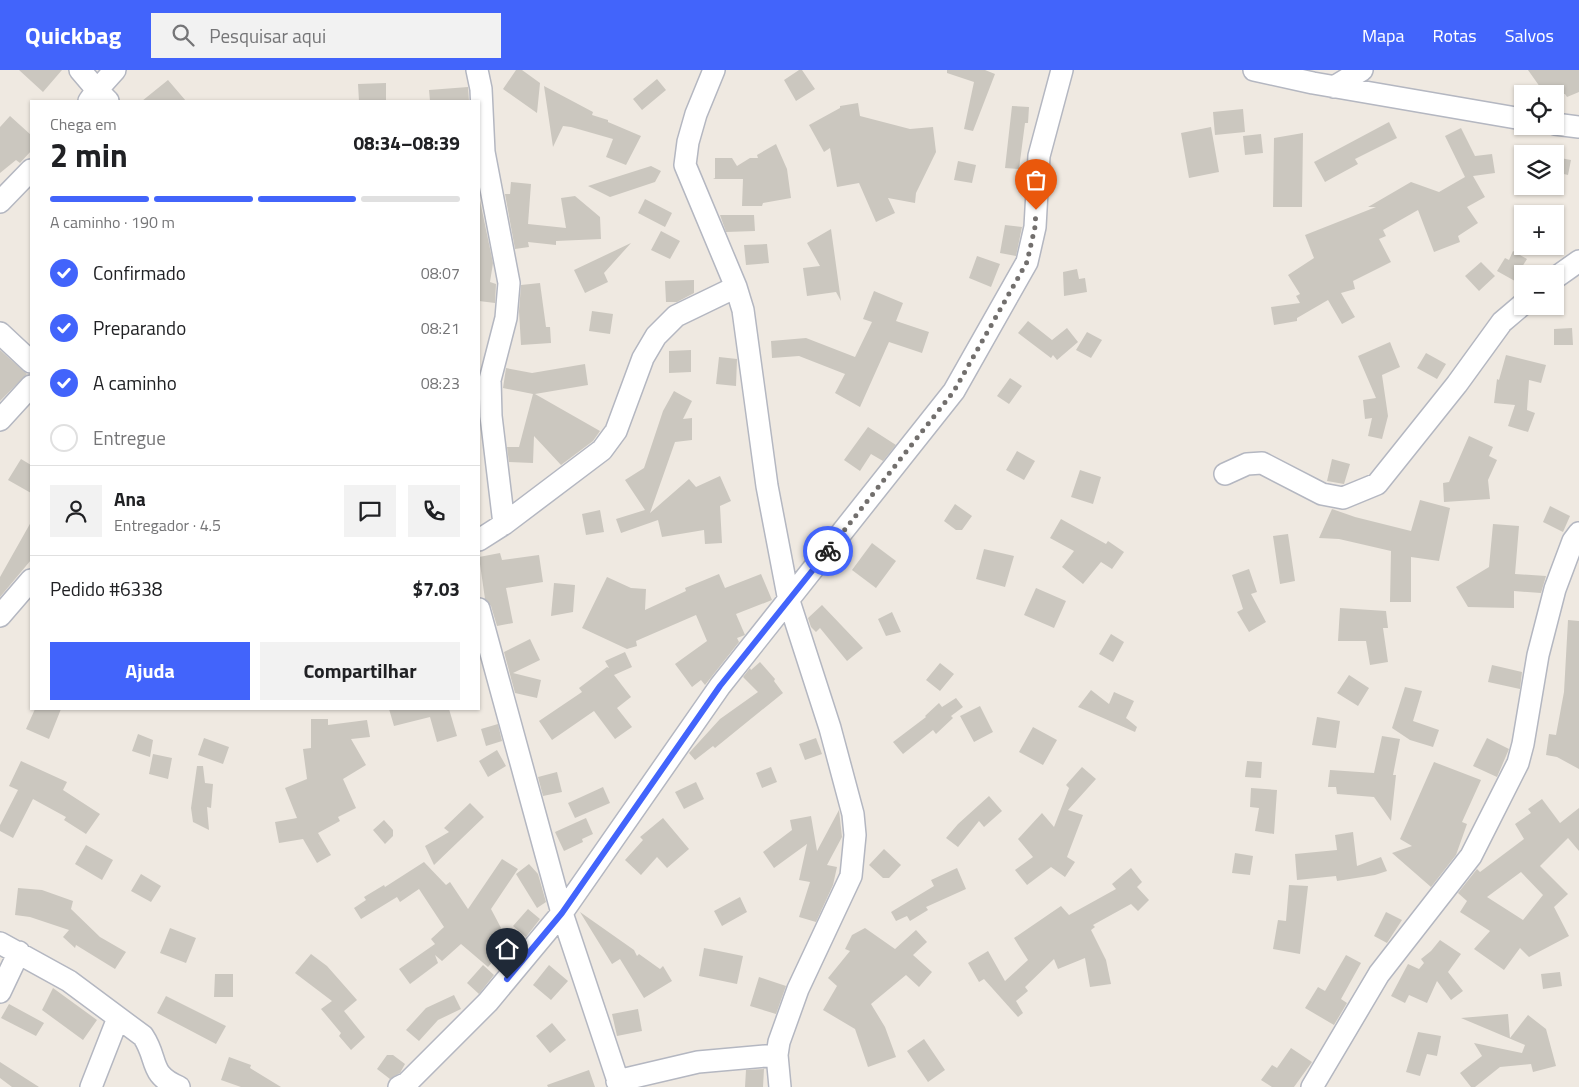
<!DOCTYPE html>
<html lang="pt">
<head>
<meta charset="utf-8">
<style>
  body { margin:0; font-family:"Titillium Web",sans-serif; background:#f2f2f2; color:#202124; height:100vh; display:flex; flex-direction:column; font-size:19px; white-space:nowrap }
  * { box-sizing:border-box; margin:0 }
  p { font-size:16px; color:#757577 }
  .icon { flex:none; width:28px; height:28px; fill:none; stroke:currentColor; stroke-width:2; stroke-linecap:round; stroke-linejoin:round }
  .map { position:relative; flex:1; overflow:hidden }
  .details { position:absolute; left:30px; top:30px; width:450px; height:610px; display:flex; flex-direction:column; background:#fff; border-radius:0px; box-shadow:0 1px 4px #0004 }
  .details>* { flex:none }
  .tools { position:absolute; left:1514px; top:15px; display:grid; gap:10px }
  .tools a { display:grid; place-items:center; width:50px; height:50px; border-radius:0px; background:#fff; box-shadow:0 1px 4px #0004; font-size:25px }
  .pin { position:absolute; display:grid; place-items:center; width:42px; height:42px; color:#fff; margin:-51px -21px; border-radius:50% 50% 50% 0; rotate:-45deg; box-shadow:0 0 5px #0007 }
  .pin .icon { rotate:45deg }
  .courier { position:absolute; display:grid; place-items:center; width:50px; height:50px; margin:-25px; border:4px solid #4264fb; border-radius:50%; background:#fff; color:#222; box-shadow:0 1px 6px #0007 }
  .overview em { font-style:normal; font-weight:700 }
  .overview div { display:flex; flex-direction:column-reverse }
  .overview { display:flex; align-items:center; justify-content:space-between; height:85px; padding:0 20px }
  h1 { font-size:32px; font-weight:700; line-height:38px }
  .bar { display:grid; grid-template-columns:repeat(4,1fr); gap:8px 5px; align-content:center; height:60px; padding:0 20px }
  .bar i { height:6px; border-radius:4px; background:#e0e0e0 }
  .bar .selected { background:#4264fb }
  .bar p { grid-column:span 4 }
  .line { display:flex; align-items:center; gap:12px; padding:0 20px; border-top:1px solid #e0e0e0 }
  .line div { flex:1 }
  .round { display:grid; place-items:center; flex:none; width:52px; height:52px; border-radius:0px; background:#f2f2f2 }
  ol { padding:0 20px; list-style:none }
  li { display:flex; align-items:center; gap:15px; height:55px }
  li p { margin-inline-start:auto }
  li .icon { padding:5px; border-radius:50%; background:#4264fb; color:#fff; stroke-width:4 }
  li:last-child { color:#757577 }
  li i { width:28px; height:28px; border:2px solid #e0e0e0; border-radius:50% }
  .action { display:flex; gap:10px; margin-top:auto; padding:10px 20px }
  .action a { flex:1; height:58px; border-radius:0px; background:#4264fb; color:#fff; font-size:20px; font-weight:700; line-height:58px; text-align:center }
  .action a+a { background:#f2f2f2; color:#202124 }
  header { display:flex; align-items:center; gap:30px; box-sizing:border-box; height:70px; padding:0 25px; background:#4264fb; color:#fff }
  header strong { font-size:24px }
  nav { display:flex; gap:28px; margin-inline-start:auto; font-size:18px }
  .search { width:350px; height:45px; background:#f2f2f2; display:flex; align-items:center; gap:12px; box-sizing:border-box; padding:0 18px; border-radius:0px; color:#757577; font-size:19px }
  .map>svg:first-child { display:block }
  .building { fill:#cbc7bf; fill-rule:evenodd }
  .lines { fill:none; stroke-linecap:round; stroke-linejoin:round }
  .minor-casing { stroke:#b4b7c1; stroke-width:24 }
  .minor { stroke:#fff; stroke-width:21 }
  .done { stroke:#726f6d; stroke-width:5; stroke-dasharray:0 9 }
  .route { stroke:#4264fb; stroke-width:6 }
</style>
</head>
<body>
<header>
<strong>Quickbag</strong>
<div class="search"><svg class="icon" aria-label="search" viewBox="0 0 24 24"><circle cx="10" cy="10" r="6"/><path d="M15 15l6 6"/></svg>Pesquisar aqui</div>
<nav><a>Mapa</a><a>Rotas</a><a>Salvos</a></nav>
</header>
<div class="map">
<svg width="1579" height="1017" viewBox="0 0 1579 1017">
  <rect width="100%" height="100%" fill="#efe9e1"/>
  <path class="building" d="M19,0H62L43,22Z
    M516,0H522L540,13L537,43L503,19Z
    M799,0H802L815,19L796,31L784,10Z
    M947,0H985L995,4L973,61L964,59L974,12L947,3Z
    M1528,0H1579V22L1567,27L1565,24H1545Z
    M657,9L666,20L642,40L633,29Z
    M168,10L186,31H142Z
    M386,13V31H359L358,14Z
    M544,16L593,42L592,45L608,50V52L641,66L626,95L606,87L613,69L571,57L563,56L553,77Z
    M468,17L469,31H430L429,20Z
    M858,33L860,46L910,59L933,57L936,82L916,123L915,133L888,128L895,143L876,152L859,113L837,117L830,78L824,82L809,55L840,38V36Z
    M1012,36L1029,37L1028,53H1025L1019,99L1005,98Z
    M1243,39L1245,62L1215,65L1213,42Z
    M10,46L31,65V81L20,93L16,90L0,103V57Z
    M1389,52L1397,68L1355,89L1358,94L1325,112L1314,92Z
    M1211,57L1219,102L1189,108L1181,63Z
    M1461,58L1475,86L1492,84L1495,103L1473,106L1485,127L1467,137L1478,153L1458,166L1460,172L1434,182L1418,140L1383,160L1386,166L1379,169L1391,192L1353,211L1355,219L1341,223L1355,247L1342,254L1328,230L1297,248V251L1274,255L1271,237L1300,233L1296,226L1300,224L1288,205L1314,188L1305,165L1376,137H1368L1411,112L1439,122L1465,107L1445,66Z
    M1303,63L1302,137H1273L1274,68Z
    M1261,64L1263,83L1245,85L1243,66Z
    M776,74L787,99L791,128L763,133L762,136H742L743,109H713L715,108V88H732L737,96L750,88H758L757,85Z
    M1555,87L1571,90L1568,105L1555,102Z
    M958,91L976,95L972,113L954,110Z
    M651,96L661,101L655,112L610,127L588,116Z
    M511,112L531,114L528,154L566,158L561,128L575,126L600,147L601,169L556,171V175L528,172L529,177L515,179L505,124H510Z
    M479,126L493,193L490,212L496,214L495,233L479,231Z
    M645,129L672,143L665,157L638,143Z
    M720,145H754L755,161L726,162Z
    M1005,155L1022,157L1016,186L1000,183Z
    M831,159L841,231L836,222L807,226L803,198L820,196L807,173Z
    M661,161L680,171L670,189L651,180Z
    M631,173L604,203L608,212L585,223L574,200Z
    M767,174L769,193L746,195L744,175Z
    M1513,181L1527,189L1522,197V215L1497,201L1505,188L1509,190Z
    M977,186L1000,194L991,217L969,208Z
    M1481,192L1495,206L1479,221L1465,206Z
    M1077,199L1079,209L1085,208L1087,222L1064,226L1063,202Z
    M694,210V223L677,232H666L665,211Z
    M540,213L546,257H550L551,273L521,275L519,241L521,215Z
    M874,221L903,233L896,251L929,262L922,283L889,272L860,337L835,323L845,304L799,286L772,288L771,271L806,268L855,287L872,252L863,249Z
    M592,241L613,244L610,264L589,261Z
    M1028,251L1052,270L1067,258L1078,272L1057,290L1053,285L1051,288L1018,263Z
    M1572,258L1573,275H1554V259Z
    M1087,262L1102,270L1091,288L1076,280Z
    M1390,272L1400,297L1382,305L1388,346L1382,369L1368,366L1372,348L1365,349L1363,330L1376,328L1358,286Z
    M0,280L27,304L0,331Z
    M691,280V302L669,303V281Z
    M1426,283L1446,294L1437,309L1417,298Z
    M1506,285L1546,295L1541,313L1529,310L1527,340L1535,343L1528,362L1508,356L1515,335L1494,333L1497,309L1499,310Z
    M719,287L737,289L736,316L716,314Z
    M585,294L588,315L535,324L600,361L593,371L561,395L534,366L533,393L509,392L507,377H519L533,324L503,318L506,298L532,303Z
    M1010,308L1022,316L1009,334L997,326Z
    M674,321L692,331L683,349L692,348V370L675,372L650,443L689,409L696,417L720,406L731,431L720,436L722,473L705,474L704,460L662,467L658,450L621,463L616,449L645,440L625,410L644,398L663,341Z
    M868,357L896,375L883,391L871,384L860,401L844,390Z
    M1469,366L1493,377L1489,386L1497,390L1488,410L1490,429L1444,432L1443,413L1449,412Z
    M1017,381L1035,391L1024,410L1006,400Z
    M21,389L31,395V423L8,410Z
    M1332,389L1350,394L1344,414L1327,411Z
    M1080,400L1101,407L1093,434L1071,427Z
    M1420,430L1450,438L1439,491L1411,487V532H1390L1391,481L1339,469L1319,468L1332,439L1355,447L1411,461Z
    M955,434L972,446L962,460H956L944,451Z
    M1550,436L1570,446L1563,462L1543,452Z
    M600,440L604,462L586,465L582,444Z
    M1061,449L1106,474L1108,471L1124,482L1112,499L1101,492L1083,514L1062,497L1074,481L1050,468Z
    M31,452V490L0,527V507Z
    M1493,454L1519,456L1515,504L1546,506L1541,523L1514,521V538L1468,537L1456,517L1489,497Z
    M1288,464L1295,511L1280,514L1273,466Z
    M872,473L896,491L876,518L852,500Z
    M984,479L1014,486L1005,517L976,509Z
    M500,483L502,490L539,485L543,512L506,518L513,553L497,556L491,536L485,529L479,487Z
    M1249,499L1257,522L1251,524L1266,552L1249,562L1237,542L1243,539L1232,505Z
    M719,504L725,518L761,504L772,530L736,544L745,565L737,568L739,572L705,615L701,610L692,617L675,594L707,571L696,545L636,571L637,576L627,579L582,558L607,507L631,518L646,519L645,540L686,521L685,518Z
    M554,513L575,515L573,542L551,546Z
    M1036,518L1066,531L1054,558L1024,545Z
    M822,535L863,578L847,591L820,558L816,562L811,557L808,548Z
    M1340,538L1386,541L1388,558H1383L1388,592L1370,595L1366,571H1338Z
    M892,542L901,562L886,566L878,549Z
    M1568,550L1579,551V699L1557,687L1546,685L1549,664L1556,665L1564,622Z
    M1111,564L1124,572L1113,592L1099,584Z
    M530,569L540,590L513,603L541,610L537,628L515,623L504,582Z
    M625,582L632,597L614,605L631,627L617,638L632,657L615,669L594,641L552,670L539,651L582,622L579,618L607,597L609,598L605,591Z
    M760,592L775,609L774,611L783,623L715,678L713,676L695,690L689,683L720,649L758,622L743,607L750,598L751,600Z
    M940,593L954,604L940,621L926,610Z
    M1492,595L1522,602L1520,619L1488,612Z
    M1349,605L1369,618L1358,636L1337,623Z
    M1405,617L1422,621L1413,651L1439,660L1433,677L1410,670L1392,658Z
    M1091,620L1109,634L1114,622L1134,631L1126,648L1137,657L1135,662L1078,637Z
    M956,628L963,637L951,646L953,648L936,664L933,660L903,684L893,672L926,647L925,646L939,633L942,637Z
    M980,636L993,662L974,672L960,646Z
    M35,639H61L49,669L26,659Z
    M389,639H449L457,666L437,672L430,647L394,656Z
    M1317,647L1340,651L1336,678L1312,675Z
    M311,649H328V655L367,650L370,667L351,669L366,695L343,709L356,738L338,747L340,751L318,763L331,785L317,793L303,769L279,773L275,752L297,748L285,718L307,709L303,679L311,678Z
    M498,654L502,671L486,676L481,659Z
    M1033,657L1057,670L1043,695L1019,682Z
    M138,664L153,670L150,687L132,681Z
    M1382,666L1400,669L1393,705H1396L1391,751L1374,727L1337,724L1336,717H1328L1330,700L1374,703Z
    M204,668L229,677L223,694L198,685Z
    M816,668L822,684L805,690L799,674Z
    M1487,668L1509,679L1497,707L1473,696Z
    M497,680L506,696L488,707L479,691Z
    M153,684L172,688L168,709L149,704Z
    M21,691L67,712L63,720L100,744L86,764L64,750L66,747L33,729L13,768L0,761V755L18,720L9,716Z
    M1247,691L1262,692L1261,708L1245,707Z
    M1434,692L1481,710L1462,752L1467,754L1456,785L1431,817L1392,783L1412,776L1400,769Z
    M197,696H203L205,713L213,714L211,738L207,737L209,760L193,752L191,738Z
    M771,697L777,712L762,718L756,703Z
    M1082,697L1096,709L1068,740L1083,745L1067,787L1075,792L1065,807L1051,797L1027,815L1015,800L1033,787L1018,769L1042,743L1054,757L1069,718L1066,715Z
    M557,702L562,722L543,726L538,707Z
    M696,712L704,729L684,739L675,722Z
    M603,717L610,733L575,748L568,733Z
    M1251,718L1277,720L1274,764L1255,761L1259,738L1250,737Z
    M989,726L1002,741L984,757L979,751L958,777L946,768L958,754Z
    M1542,729L1560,753L1579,738V781L1568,768L1540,796L1568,824L1554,837L1569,866L1529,887L1520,878L1504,900L1474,879L1490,861L1460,842L1467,831L1458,823L1477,799L1480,802L1524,769L1515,754L1531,743L1528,739ZM1521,802L1543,825L1523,850L1487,827Z
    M470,733L484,747L434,795L425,776L449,762L444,758Z
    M839,740L842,767L827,795L837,797L833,815L816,852L799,847L810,812L799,810L807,774L774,798L763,782L792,760L790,750L811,746L817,781Z
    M586,748L593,764L582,769L583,772L564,781L555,762Z
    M663,748L689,779L667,798L657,787L641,805L625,790L643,770L640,767Z
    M384,750L393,760V766L385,774L373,760Z
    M1353,762L1357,796L1381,787L1387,801L1375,805L1337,811L1336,806L1297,810L1295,784L1337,780L1335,765Z
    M86,775L113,790L102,810L75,794Z
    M884,779L901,795L889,808H883L869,795Z
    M1235,783L1253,786L1250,805L1232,803Z
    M502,789L518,799L491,839L509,873L488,897L461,874L442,891L435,885L438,893L410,914L399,899L435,874L431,869L444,857L419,819L400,832L397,827L361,849L354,838L366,830L364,827L384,815L385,817L424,792L446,815L450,812L468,839Z
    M529,794L538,804L546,832L537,838L516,804Z
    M957,798L966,819L926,837L928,840L910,851L907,846L896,851L891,842L934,816L931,810Z
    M1131,798L1142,812L1137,817L1149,830L1138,841L1131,834L1093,855L1095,857L1091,860L1106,890L1111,914L1090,917L1085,888L1058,899L1054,889L1025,917L1028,921L1016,931L1023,943L1018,947L984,909L979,912L968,893L988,881L1005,911L1028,890L1014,868L1061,836L1069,845L1116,819L1112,814Z
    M141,804L161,816L151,832L131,821Z
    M1289,815L1308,816L1300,884L1273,879L1278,850L1286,851Z
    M18,818L42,820L73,831L71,839L100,867L126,882L115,899L76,875L75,878L63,867L69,860L30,847L15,845Z
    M740,827L747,842L722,856L714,841Z
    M528,839L540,849L526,867L513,856Z
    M580,842L634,880L637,886L639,884L660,899L663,896L672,911L644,928L620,889L612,894Z
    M1386,842L1402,850L1387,873L1374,866Z
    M170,858L196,868L186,893L160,883Z
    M865,858L895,879L916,860L927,872L913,885L932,902L919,917L906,905L871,934L885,957L896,987L868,997L855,959L823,940L837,916L828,908L850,881L845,879L852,865Z
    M1440,870L1461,884L1448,902L1463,921L1451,930L1437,911L1427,933L1409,925L1405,933L1391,926L1408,894L1419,899L1424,893L1421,889L1431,881Z
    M704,878L743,886L737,914L699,906Z
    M311,884L327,896L357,930L344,941L365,967L351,980L339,966L341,963L321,939L332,931L295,903Z
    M1346,885L1361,893L1341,929L1347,933L1334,955L1305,938L1318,917L1325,921Z
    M483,895L494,905L479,924L467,913Z
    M549,895L568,911L551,930L533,915Z
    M1560,902L1562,916L1543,919L1541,904Z
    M215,904H233V927H214Z
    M759,907L786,916L776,944L750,936Z
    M53,918L97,950L83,970L42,940Z
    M454,925L461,939L438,950L419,971L406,960L426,938Z
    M166,926L226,956L216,974L157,943Z
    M9,934L44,953L36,966L1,948Z
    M638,939L642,961L617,966L612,944Z
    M1508,944L1510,968L1528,945L1546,959L1556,996L1533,1002L1531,994L1500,997L1475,1017H1471L1460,1003L1482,986L1474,973L1522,983L1525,975L1461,948Z
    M552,953L566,970L550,983L536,966Z
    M1418,962L1441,966L1437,986L1427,984L1420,1006L1406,1002Z
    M924,969L945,1000L928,1012L907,981Z
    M1291,978L1312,992L1294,1017H1272L1261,1010L1272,995L1277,998Z
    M387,985H393L405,994L400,1003L390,1009L377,999Z
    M229,987L251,995L250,998L281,1017H241L221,1010Z
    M0,992L39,1017H12L0,1008Z
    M764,999L763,1017H745L746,1000Z
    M589,1000L595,1017H548L547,1015Z"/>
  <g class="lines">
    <g class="minor-casing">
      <path id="minor" d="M80,0L97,20L89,31
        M477,0L481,19L484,82L509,213L506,248L490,310L491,346L504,454
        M714,0L696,44L688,72L685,95L736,217L743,240L767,416L789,531L830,658L853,744L855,765L851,806L798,919L779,972L777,985L780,1017
        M1254,0L1313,13L1522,49
        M1334,17L1362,0
        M108,31L97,20L115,0
        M1555,54L1579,57
        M0,132L31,100
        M1555,208L1579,191
        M0,263L31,292
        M0,350L31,316
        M1225,404L1247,394L1262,393L1322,424L1343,428L1377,414L1457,314L1502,252L1522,235
        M479,470L504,454L602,380L616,361L643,288L656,266L676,246L736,217
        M479,539L562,843L620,1017
        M0,546L31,510
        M0,873L69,911L143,966C159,990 148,1004 179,1017
        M0,922L19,882
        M617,1011L698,992L777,985
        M91,1017L118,948
        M399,1017L407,1013L488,932L562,843L720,616L954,321L1027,192L1035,157L1039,86L1062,0
        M1312,1017L1379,904L1471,786L1518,693L1523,674L1538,585L1555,519L1573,471L1579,463"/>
    </g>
    <use href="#minor" class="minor"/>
  </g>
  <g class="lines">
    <path class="done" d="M828,481L954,321L1027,192L1035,157L1036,140"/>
    <path class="route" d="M507,909L562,843L720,616L828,481"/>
  </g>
</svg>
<div class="tools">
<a><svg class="icon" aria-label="locate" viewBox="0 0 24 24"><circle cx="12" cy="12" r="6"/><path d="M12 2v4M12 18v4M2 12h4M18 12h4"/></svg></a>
<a><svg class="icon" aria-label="layers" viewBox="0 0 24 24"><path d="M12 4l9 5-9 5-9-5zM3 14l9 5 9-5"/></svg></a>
<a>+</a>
<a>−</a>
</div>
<div class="pin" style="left:1036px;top:140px;background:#ea580c"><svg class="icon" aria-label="bag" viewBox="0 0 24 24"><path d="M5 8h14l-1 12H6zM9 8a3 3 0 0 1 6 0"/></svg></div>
<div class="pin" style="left:507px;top:909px;background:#1f2937"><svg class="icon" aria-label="home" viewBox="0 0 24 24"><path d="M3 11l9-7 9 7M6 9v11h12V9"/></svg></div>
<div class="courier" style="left:828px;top:481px"><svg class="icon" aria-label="bike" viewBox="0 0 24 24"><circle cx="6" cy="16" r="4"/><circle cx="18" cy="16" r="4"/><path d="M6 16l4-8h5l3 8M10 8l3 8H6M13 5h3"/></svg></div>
<section class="details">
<div class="overview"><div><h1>2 min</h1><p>Chega em</p></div><em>08:34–08:39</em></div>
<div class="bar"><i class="selected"></i><i class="selected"></i><i class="selected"></i><i></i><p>A caminho · 190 m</p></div>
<ol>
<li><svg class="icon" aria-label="check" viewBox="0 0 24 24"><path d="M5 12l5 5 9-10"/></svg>Confirmado<p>08:07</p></li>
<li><svg class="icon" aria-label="check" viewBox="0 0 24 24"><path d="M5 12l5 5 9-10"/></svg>Preparando<p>08:21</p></li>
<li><svg class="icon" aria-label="check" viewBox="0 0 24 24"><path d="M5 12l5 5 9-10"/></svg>A caminho<p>08:23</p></li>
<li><i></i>Entregue</li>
</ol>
<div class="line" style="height:90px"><a class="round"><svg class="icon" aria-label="person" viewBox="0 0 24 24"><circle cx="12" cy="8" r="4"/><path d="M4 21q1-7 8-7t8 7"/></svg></a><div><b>Ana</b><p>Entregador · 4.5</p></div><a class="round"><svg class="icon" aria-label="chat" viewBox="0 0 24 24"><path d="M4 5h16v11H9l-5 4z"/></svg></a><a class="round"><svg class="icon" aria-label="phone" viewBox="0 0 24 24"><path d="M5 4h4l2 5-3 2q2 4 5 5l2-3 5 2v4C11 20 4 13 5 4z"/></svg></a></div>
<div class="line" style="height:65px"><div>Pedido #6338</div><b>$7.03</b></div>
<div class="action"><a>Ajuda</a><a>Compartilhar</a></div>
</section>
</div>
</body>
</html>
